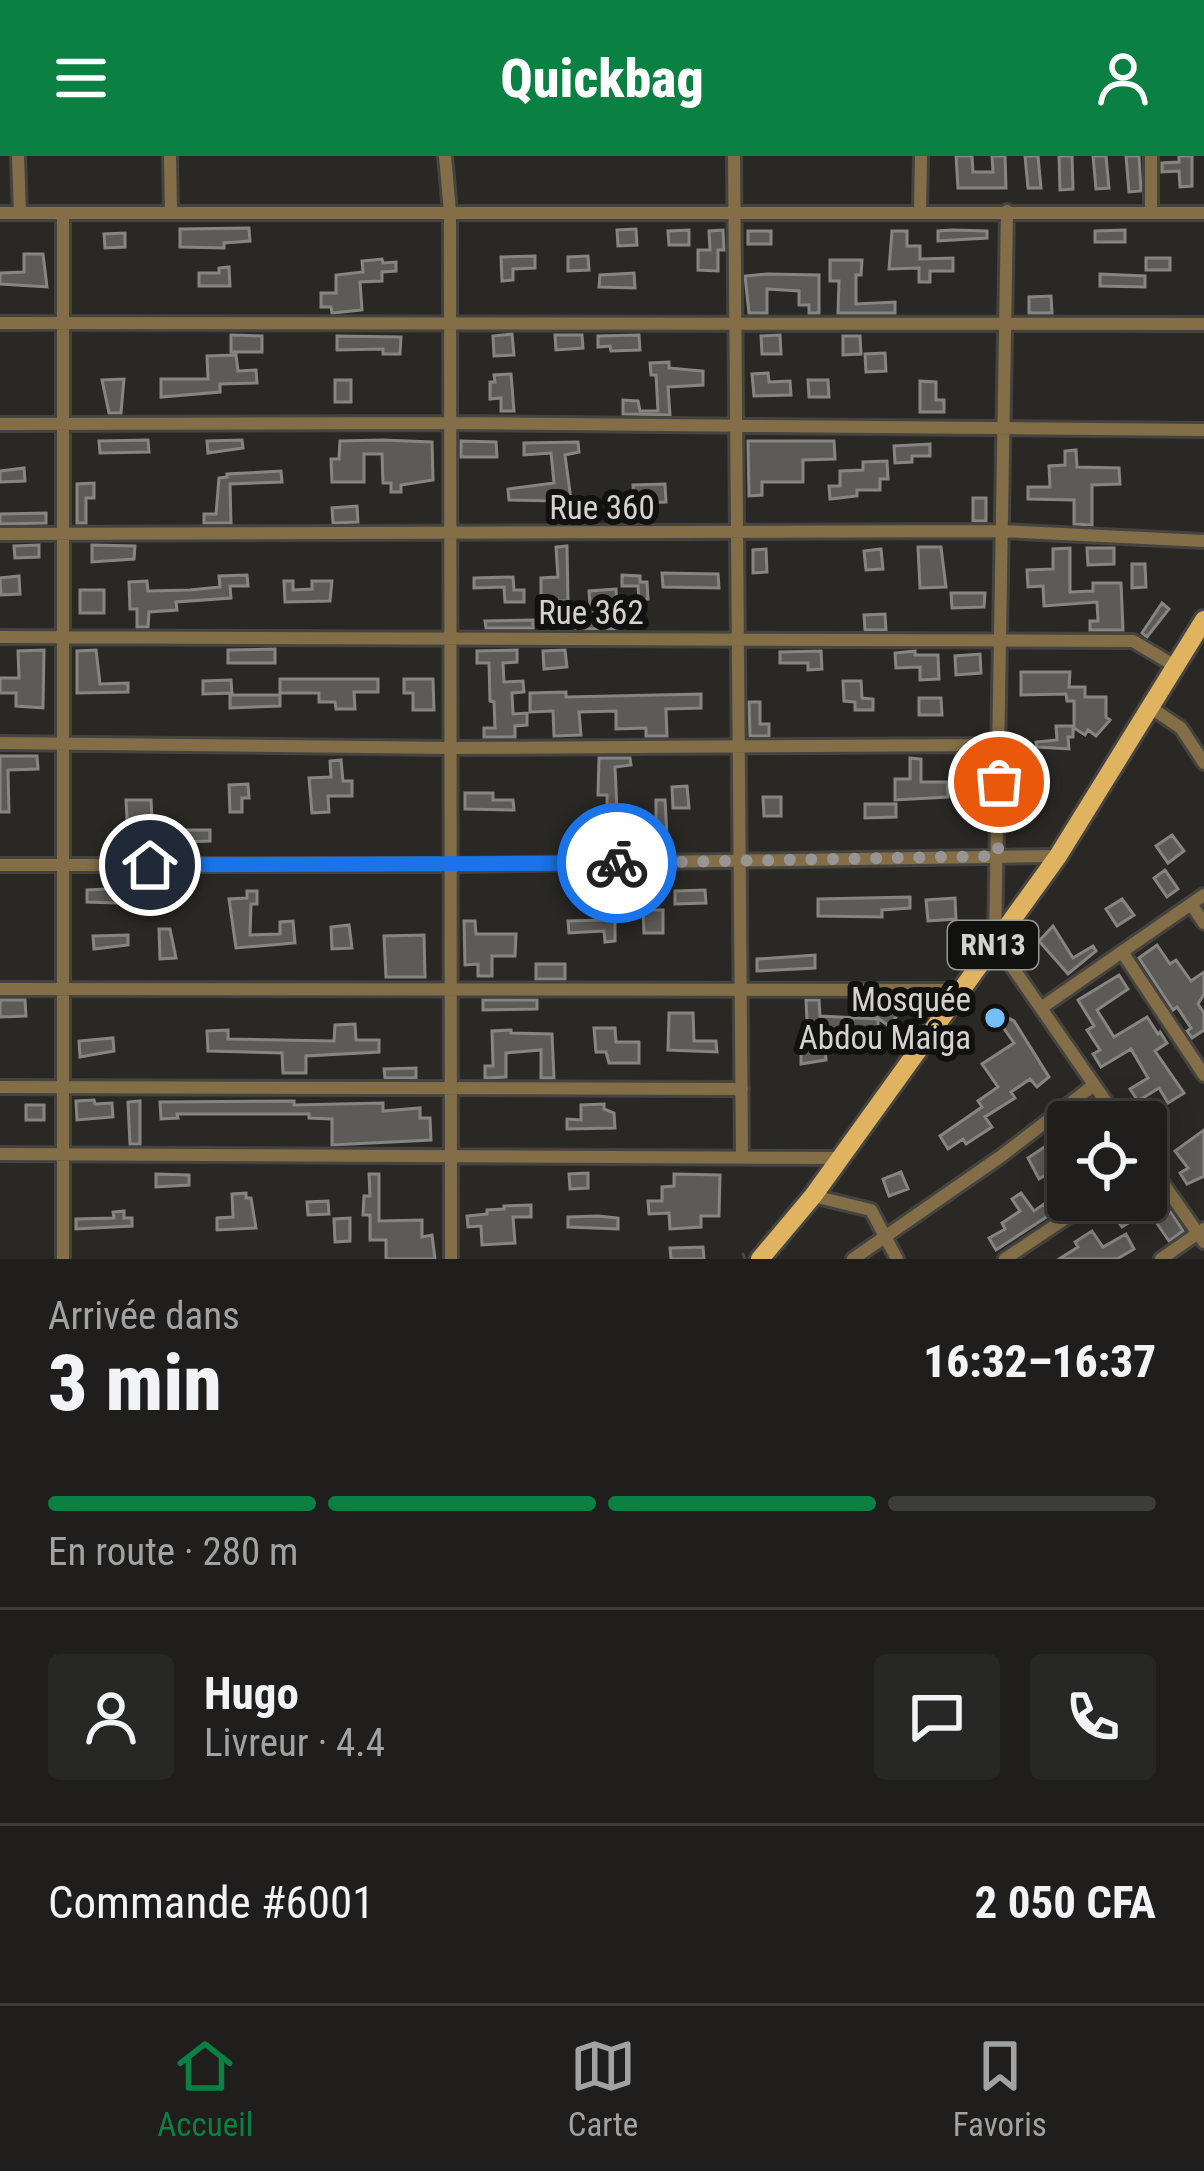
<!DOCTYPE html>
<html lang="fr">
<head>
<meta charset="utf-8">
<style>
  body { margin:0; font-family:"Roboto Condensed",sans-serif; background:#272725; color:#f1f3f6; height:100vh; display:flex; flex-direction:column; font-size:45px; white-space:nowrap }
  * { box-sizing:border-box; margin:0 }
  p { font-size:39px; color:#a1a2a3 }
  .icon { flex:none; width:66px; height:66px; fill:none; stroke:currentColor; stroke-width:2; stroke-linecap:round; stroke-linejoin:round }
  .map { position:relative; height:1103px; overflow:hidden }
  .panel { display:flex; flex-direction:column; background:#1f1e1c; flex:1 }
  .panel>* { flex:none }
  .fabs { position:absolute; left:1047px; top:945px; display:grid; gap:24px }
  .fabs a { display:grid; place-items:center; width:120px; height:120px; border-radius:12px; background:#1f1e1c; box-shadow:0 6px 30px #0003,0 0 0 3px #3c3c3b; font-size:60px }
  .pin { position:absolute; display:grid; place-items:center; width:102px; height:102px; color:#fff; margin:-51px; border:6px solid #fff; border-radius:50%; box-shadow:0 3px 12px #0007 }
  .courier { position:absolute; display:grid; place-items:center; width:120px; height:120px; margin:-60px; border:9px solid #1a73e8; border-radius:50%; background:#fff; color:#222; box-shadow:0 3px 15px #0007 }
  .summary em { font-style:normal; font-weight:800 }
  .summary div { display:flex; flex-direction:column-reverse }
  .summary { display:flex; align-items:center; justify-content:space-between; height:204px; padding:0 48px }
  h1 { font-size:78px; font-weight:800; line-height:90px }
  .bar { display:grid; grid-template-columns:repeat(4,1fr); gap:18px 12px; align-content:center; height:144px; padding:0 48px }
  .bar i { height:15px; border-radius:9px; background:#3c3c3b }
  .bar .active { background:#0b8043 }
  .bar p { grid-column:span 4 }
  .line { display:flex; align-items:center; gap:30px; padding:0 48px; border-top:3px solid #3c3c3b }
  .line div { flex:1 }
  .round { display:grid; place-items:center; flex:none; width:126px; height:126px; border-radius:12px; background:#272725 }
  header { display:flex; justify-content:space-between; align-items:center; height:156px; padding:0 48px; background:#0b8043; color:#fff; font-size:54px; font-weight:800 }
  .menu { display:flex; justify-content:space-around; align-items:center; height:168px; border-top:3px solid #3c3c3b; background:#1f1e1c; font-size:33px; color:#a1a2a3 }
  .menu a { display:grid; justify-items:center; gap:6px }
  .menu .active { color:#0b8043 }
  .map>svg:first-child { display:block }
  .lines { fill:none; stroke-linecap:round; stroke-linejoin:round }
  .stream { stroke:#3f4a53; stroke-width:3 }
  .building { fill:#5d5b58; stroke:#878582; stroke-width:3 }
  .street-casing { stroke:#444340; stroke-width:18 }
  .primary-casing { stroke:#444340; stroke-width:24 }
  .street { stroke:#836e48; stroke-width:12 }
  .primary { stroke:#e0b361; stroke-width:18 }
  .done { stroke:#989694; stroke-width:12; stroke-dasharray:0 21.6 }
  .route { stroke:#1a73e8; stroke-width:15 }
  .poi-dot { fill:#74c0f6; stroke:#11110f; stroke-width:4.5 }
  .labels { text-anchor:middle; stroke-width:12; stroke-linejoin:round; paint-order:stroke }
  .shield { fill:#11110f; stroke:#999896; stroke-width:3 }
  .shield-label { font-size:30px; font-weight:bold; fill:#d3d2d0 }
  .street-label { font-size:33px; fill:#d3d2d0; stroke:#11110f }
  .poi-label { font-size:33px; fill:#d3d2d0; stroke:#11110f; text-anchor:end }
</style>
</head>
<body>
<header><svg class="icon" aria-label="menu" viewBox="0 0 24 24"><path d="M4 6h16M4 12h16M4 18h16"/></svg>Quickbag<svg class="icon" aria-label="person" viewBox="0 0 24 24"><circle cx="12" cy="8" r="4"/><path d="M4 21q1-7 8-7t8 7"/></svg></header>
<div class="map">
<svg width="1204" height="1103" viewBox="0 0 1204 1103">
  <rect width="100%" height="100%" fill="#292825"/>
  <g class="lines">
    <path class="stream" d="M743,1098L745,1103"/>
  </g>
  <path class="building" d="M956,0H972L973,16H993L992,0H1005L1006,32H958Z
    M1025,0H1038L1041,32H1028Z
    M1059,0H1072L1073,33L1060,34Z
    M1093,0H1106L1109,32L1096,33Z
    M1126,0H1139L1141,35L1129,36Z
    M1179,0H1192V30L1180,31L1179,15L1162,16V7L1179,6Z
    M249,72L250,85L224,87V92L180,91V73Z
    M636,73L637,89L618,90L617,74Z
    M689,74V89H669L668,75Z
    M723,74L724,94H718V115L698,114V94H710L709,75Z
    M952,74L987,75V82L938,85V75Z
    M1125,74V86H1095V75Z
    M748,75H771V88H748Z
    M892,75H907V90H920V103L953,102V115H930V126H919V112L889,113Z
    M125,77V91L105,92L104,78Z
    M24,98H43L47,131L0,128V117L24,116Z
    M535,100V112L513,113V124L502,125L501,101Z
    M588,100L589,114L568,115V101Z
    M1146,102H1170V114H1146Z
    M382,103L383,107L396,106V115L382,116V125L360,126L362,154L332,157L331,151H321V137H336V119L363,116L362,105Z
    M830,104H862L861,119H856V148L895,146V157H838L839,125H830Z
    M229,111L230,130H199V117H219V112Z
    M634,117L635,132L599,131L600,119Z
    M767,118L819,119V157H809V149H799V135L767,133V157H749L745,120Z
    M1100,118L1145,120V131L1100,130Z
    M1051,140L1052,157H1029V141Z
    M512,178L514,199L494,200L493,180Z
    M231,179L262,180V196H231Z
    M555,179H582L583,192L556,194Z
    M639,179L640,194L611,195L610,190L598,191V180Z
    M780,179L781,198H762L761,180Z
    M337,180L401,181L400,198H383V193L337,194Z
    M843,180H860L861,198L843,199Z
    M885,197L886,215L866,216L865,198Z
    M236,199L238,215L256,214L257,227L220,228V236L161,241V223H208L207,200Z
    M669,206V212L703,215V229L668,231L670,259L623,258V244L638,245L640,255H658L656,219H651L650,207Z
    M768,217L769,226L790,225L791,239L754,240L752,218Z
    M511,218L514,255H501V242L490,243V226H495L494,219Z
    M124,223L121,257H109L102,224Z
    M335,224H351V246H335Z
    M808,224H828L829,241H809Z
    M920,225L936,226V244H944V256H920Z
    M148,284L149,296L100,297L99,285Z
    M242,284L243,292L208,297L207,285Z
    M383,284L432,286L433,324L401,329V336H391V327H383L382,298H364V326H332L331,303H339L340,285Z
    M461,285L496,286L497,301H461Z
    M748,285H834L835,303L803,304V326H762V339L749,340Z
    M578,286L579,296L565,299L574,366H557L556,345L509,344L508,333L554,327L551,297L524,299V287Z
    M930,288V300H912V306L895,307L894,290Z
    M1076,294L1077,311L1119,312L1120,328L1092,329V369L1074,368V344L1028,343V331H1050L1049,310L1065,309V295Z
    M887,305L888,323H880V334H857V340L830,343L829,330H840V315L863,314V306Z
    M24,312L25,325L0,326V315Z
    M281,315L282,326L230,328L231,367H204V358H216L219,322L227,321V318Z
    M94,327V342H86V367H77V328Z
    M665,328L666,346L634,347L633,329Z
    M973,342H986V365H973Z
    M357,350L358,366L333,367L332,352Z
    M46,357V367L0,368V358Z
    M39,389V401L15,402L14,390Z
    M92,389L135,390L134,403L92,406Z
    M567,390L568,445H541V422L558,421L556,391Z
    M918,391H941L946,431L920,432Z
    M1070,392V436L1093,435V427H1121L1123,474H1090V465H1098L1097,446L1044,450L1043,430L1028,431L1027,414L1053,413V393Z
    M1087,392H1114V408L1088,409Z
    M766,393L767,416L753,417V394Z
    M881,393L883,413L866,414L864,395Z
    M1132,408H1145L1146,431L1132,432Z
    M662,417L718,418L719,432L663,431Z
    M247,419L248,430H230L231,442L176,446L177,454L149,456L148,471H137V453H130L129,426L147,425L148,435L190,434L220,431L219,420Z
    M622,419L640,420V426H647L648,443L639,444L638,430H622Z
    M19,420L20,438L1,439L0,422Z
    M513,421L514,434H524V446H505L504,431L474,432V422Z
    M284,425H293V434L312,433V425H332L330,445L285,446Z
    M616,433L618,473H576L577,462H591L589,435Z
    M80,434H104V457H80Z
    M951,437H985L984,451L952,452Z
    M1162,447L1169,453L1147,481L1142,477Z
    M885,458L886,474H865L864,459Z
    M533,464V472H486L485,465Z
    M275,493V507H228V494Z
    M44,494L43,552L16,550V537H0V522H19L18,495Z
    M96,494L100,528L128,527V536L77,537V495Z
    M517,494V506L503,507L504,526L523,525L524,536L512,537L513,558L527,557V569L515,570V581H484V572H495L494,546L490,545L489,507H477V495Z
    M565,494L567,511L544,513L543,495Z
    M821,495L822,513L808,514V507H780V496Z
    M915,495V499H938L939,523L920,524V511L896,512L895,497Z
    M980,498L981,517L956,519L955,500Z
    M1021,516H1070L1069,531H1085V541H1106V561L1110,564L1096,580L1088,574L1085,579L1074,572V545H1067L1066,538L1021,539Z
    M280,523H378V536H354L355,553H336L335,546H319V537H280Z
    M404,523H433L434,554H413V537H404Z
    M231,524L232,537L203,538V525Z
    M843,525H861L862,542L873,543V554H855V546L844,545Z
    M566,536V541L701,538V552L666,553L667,580H646V572L616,573V555L579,556L581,579L554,580L553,555L530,556V537Z
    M230,539H280V550L230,552Z
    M919,542H941L942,559H919Z
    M749,546H760V568H769V580H750Z
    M1056,570H1073V581H1068L1069,593L1037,591L1036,586L1057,584Z
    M0,600H37L38,613L8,614L9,656H0Z
    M599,602H630L631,609L615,611L617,654H607V639H598Z
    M910,602L921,603V626H947L948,641L895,644V623H910Z
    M341,604L343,625H352V640H328L329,656L312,657L309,622L331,621L330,605Z
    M248,628L249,642H242V656H230L229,629Z
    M687,630L689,652H673L672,631Z
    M465,637H493V644H513L514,654L465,653Z
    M763,641H781V660H764Z
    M126,644H151L152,662L127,663Z
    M656,644H665L667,681L618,682V666L656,662Z
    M865,648H896V661L865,662Z
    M181,674H210V685L181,686Z
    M1172,679L1184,695L1168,707L1156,690Z
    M1165,714L1178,733L1167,741L1154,722Z
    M106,733L145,735L146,748L87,746V734Z
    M705,734L706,747L675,748V735Z
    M247,735H257V748H251L250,779L280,778V766L293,765L295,787L236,792L229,743L247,742Z
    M604,739H615V785L605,786L604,775L569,777L568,765L604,764Z
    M910,741V752L882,754V761L818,760V743Z
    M955,742L956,763L928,765L926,744Z
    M1122,743L1134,759L1117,770L1106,753Z
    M643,754H663V777H644Z
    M464,765H475L476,778H516L515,800H492V820H478V808L465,809Z
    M349,769L352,792L332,793L331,771Z
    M1053,770L1073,802L1093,790L1096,795L1068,818L1039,785Z
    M159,773H170L176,802L160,803Z
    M128,779V789L94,793L93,780Z
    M424,779L425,821H386L384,780Z
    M1157,789L1170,808L1176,804L1191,825L1204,816V838L1198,848L1204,857V874L1192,882L1187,875L1191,872L1177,851L1173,854L1139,802Z
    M815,799V812L757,815V803Z
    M536,808H565V823H536Z
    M1119,819L1128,833L1097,854L1114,881L1147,861L1158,878L1160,876L1167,887L1155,895L1184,937L1168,947L1159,932L1138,945L1130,933L1148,922L1131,893L1101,911L1093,898L1100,894L1087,874L1094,870L1078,844Z
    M0,844H25L26,860L0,861Z
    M483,844H537V853L483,854Z
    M806,844H819L820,860L878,863V878L824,877L826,904L801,908V888H808Z
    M872,844H906V848L889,870L872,858Z
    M991,853L1014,865L1049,921L1037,931L1030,923L1011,936L1015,942L985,961L992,971L966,988L963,983L948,993L940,980L982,951L978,945L998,931L982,908L1014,887L1000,867L996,874L983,864Z
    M669,857H693L694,885H716L717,896L668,894Z
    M355,868L356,884H379V896L306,900V917H283L282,897L208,895L207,875L228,874V883L334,885L335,869Z
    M594,872H615L616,886H639V907H609L606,896H596Z
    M511,874V877L552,878L554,922H541V894L506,897V921L485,922V910H493L492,875Z
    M113,882L114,895L80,901L79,885Z
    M416,912V922H385L384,913Z
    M94,944L95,948L112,947L113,961L77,964L76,945Z
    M140,945V988H130L128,946Z
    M294,945V949L383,947V955L420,952V962H430L431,984L332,989V963L309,962V958H177L178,962L161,963L160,946Z
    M604,948V953L614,957L615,972L567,973V963L581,964V949Z
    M26,949H44V964H26Z
    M1204,974V1020L1187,1028L1180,1017L1188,1012L1175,995Z
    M1055,984L1068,996V1035L1054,1014L1039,1023L1028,1002Z
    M901,1016L908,1033L889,1040L883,1023Z
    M588,1017V1032L570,1033L569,1018Z
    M156,1018L189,1019V1029L156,1031Z
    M369,1018H379V1065L422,1064V1081L432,1079L435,1103H386V1084H370V1059H363L364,1040H370Z
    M674,1018L720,1019L719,1060H701V1071L670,1073L669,1057L649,1058L648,1045H662V1031L674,1030Z
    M246,1037V1042H251L256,1072L217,1074V1062L233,1061L232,1038Z
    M1021,1037L1034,1055L1044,1048L1051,1058L996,1094L989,1082L1005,1073L1002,1067L1020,1055L1012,1043Z
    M328,1045L329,1058L308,1059L307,1046Z
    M1137,1045L1145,1056L1122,1071L1115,1061Z
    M531,1049V1061H513L515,1087L482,1089L481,1070L468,1071L467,1060L487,1058V1054L504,1053V1050Z
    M124,1055V1062H132V1070L76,1073V1063L114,1062L113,1056Z
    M1171,1056L1183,1075L1169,1085L1156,1066Z
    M598,1060L618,1062V1073L568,1071V1061Z
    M350,1062V1085L335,1086L334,1063Z
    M1092,1075L1103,1091L1126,1078L1134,1093L1117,1103H1059L1078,1091L1075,1086Z
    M703,1091L704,1103H671L670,1092Z"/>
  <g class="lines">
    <g class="street-casing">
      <path id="street" d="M18,0L20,57
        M170,0L171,57
        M445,0L450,56L451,1103
        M734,0L742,1001
        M920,55L921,0
        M1007,55L995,786L1120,966
        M1151,56V0
        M0,57H1204
        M63,57V1103
        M0,167L1204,168
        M0,268L450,267L1204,274
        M0,378L1002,375L1204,385
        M0,481L1133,485L1175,510
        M1150,551L1181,572L1204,607
        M0,587L451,592L999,589
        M0,709H451L1058,700
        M1191,748L1204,767
        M1122,796L1204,919
        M0,833L961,834
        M1041,852L1204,739
        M0,931L742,933
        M0,998L839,1002
        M1146,1003L1204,1086
        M813,1040L871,1054L897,1103
        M853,1103L1000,1001L1094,929
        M1005,1103L1093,1044
        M1161,1103L1204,1073"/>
    </g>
    <g class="primary-casing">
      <path id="primary" d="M760,1103L813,1040L1058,700L1204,464"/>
    </g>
    <use href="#street" class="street"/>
    <use href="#primary" class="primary"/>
  </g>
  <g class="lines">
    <path class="done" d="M617,707L998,700L999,626"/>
    <path class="route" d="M150,709L617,707"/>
  </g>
  <circle class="poi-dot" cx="995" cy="862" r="12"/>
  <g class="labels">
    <rect class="shield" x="948" y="765" width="90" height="48" rx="9"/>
    <g class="shield-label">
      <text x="993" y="799">RN13</text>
    </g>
    <g class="street-label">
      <text x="602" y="363">Rue 360</text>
      <text x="591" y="468">Rue 362</text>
    </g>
    <g class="poi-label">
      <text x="971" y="855">Mosquée<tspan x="971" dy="38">Abdou Maiga</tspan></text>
    </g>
  </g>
</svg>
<div class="fabs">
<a><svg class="icon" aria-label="locate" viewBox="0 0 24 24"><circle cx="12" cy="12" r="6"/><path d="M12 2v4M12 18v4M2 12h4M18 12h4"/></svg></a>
</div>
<div class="pin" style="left:999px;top:626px;background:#ea580c"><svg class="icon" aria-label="bag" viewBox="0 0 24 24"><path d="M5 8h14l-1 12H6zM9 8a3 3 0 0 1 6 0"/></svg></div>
<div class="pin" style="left:150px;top:709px;background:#1f2937"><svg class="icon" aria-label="home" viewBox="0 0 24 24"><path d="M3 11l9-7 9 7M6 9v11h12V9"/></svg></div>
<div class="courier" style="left:617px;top:707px"><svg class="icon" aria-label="bike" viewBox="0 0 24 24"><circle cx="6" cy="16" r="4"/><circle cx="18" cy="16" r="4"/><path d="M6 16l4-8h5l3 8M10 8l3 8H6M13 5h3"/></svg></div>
</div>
<section class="panel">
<div class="summary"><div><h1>3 min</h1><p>Arrivée dans</p></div><em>16:32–16:37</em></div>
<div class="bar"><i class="active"></i><i class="active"></i><i class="active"></i><i></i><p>En route · 280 m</p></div>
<div class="line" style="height:216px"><a class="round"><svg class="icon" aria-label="person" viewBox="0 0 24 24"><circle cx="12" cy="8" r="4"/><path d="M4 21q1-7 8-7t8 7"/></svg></a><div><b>Hugo</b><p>Livreur · 4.4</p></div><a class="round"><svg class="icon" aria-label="chat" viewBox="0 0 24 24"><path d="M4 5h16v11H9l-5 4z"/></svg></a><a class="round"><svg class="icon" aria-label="phone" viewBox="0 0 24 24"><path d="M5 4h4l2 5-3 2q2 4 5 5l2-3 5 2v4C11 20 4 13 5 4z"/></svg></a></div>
<div class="line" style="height:156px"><div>Commande #6001</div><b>2 050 CFA</b></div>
</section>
<nav class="menu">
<a class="active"><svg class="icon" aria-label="home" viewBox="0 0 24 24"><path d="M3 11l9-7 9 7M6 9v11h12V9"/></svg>Accueil</a>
<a><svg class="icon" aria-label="map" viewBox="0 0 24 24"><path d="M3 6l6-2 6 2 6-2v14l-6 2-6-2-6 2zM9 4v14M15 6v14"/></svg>Carte</a>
<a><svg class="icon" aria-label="saved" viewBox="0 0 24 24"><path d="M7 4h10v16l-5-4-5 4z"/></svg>Favoris</a>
</nav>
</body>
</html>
